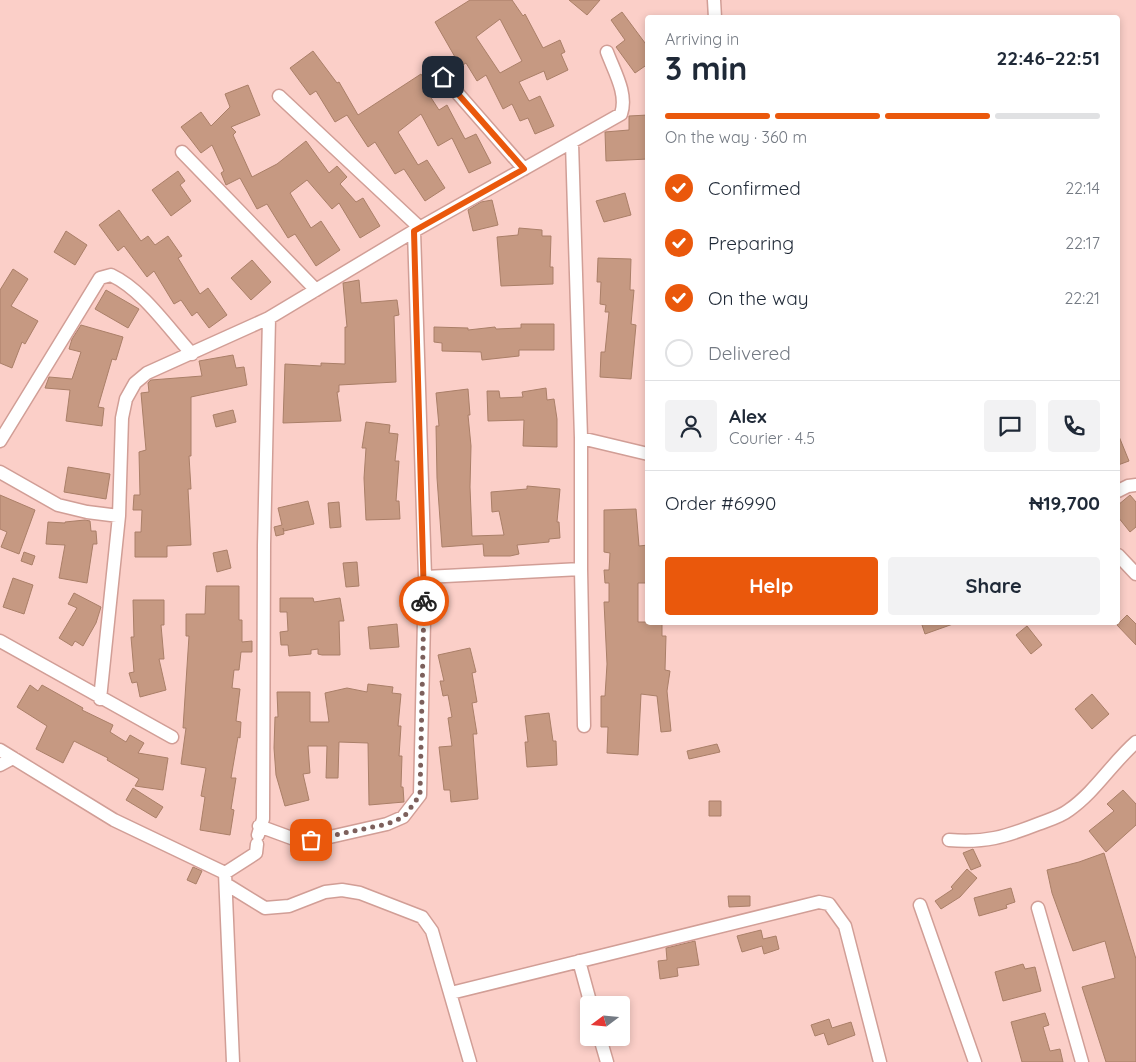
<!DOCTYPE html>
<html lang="en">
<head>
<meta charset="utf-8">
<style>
  body { margin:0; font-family:Quicksand,sans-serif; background:#f2f2f3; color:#1f2937; height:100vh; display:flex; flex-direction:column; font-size:19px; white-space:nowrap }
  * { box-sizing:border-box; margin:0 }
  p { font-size:16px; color:#747a83 }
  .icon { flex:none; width:28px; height:28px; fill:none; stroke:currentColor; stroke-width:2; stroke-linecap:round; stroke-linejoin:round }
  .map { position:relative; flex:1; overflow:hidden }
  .side { position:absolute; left:645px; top:15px; width:475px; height:610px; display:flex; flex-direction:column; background:#fff; border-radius:5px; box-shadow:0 2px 8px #0003 }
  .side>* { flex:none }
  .needle { width:32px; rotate:254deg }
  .controls { position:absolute; left:580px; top:996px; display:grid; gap:10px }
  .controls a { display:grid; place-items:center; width:50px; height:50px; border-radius:5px; background:#fff; box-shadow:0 2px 8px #0003; font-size:25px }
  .pin { position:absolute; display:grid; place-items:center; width:42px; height:42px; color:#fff; margin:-21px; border-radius:10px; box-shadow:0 2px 8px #0006 }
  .courier { position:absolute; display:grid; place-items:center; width:50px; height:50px; margin:-25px; border:4px solid #ea580c; border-radius:50%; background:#fff; color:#222; box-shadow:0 1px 6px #0007 }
  .overview em { font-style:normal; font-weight:700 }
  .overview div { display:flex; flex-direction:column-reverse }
  .overview { display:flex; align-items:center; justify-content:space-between; height:85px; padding:0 20px }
  h1 { font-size:32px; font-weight:700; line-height:38px }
  .bar { display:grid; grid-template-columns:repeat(4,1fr); gap:8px 5px; align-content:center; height:60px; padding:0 20px }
  .bar i { height:6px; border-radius:4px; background:#e0e1e3 }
  .bar .current { background:#ea580c }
  .bar p { grid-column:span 4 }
  .line { display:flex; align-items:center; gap:12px; padding:0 20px; border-top:1px solid #e0e1e3 }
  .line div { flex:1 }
  .round { display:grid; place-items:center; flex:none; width:52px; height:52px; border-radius:5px; background:#f2f2f3 }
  ol { padding:0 20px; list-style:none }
  li { display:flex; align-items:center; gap:15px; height:55px }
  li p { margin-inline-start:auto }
  li .icon { padding:5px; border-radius:50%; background:#ea580c; color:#fff; stroke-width:4 }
  li:last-child { color:#747a83 }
  li i { width:28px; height:28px; border:2px solid #e0e1e3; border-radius:50% }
  .button { display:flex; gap:10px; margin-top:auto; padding:10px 20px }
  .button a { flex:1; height:58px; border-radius:5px; background:#ea580c; color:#fff; font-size:20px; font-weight:700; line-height:58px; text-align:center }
  .button a+a { background:#f2f2f3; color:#1f2937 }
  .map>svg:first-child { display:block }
  .building { fill:#c69982; stroke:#aa7f68; fill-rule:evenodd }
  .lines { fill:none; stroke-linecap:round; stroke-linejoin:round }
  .minor-casing { stroke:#d19e96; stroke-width:15 }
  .minor { stroke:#fff; stroke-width:12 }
  .done { stroke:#7d605c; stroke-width:5; stroke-dasharray:0 9 }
  .route { stroke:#ea580c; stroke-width:6 }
</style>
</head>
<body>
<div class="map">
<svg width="1136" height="1062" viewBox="0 0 1136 1062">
  <rect width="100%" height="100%" fill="#fbcfc8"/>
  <path class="building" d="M470,0H512L523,16L525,14L543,48L560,40L565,52L561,54L568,70L547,80L544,71L519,82L529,101L540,96L554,126L535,134L528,118L520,121L512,104L503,109L486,75L477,81L466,63L461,66L455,57L435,22ZM500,19L522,61L500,73L476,37Z
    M569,0H600L587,15Z
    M622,12L648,47V64L635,73L616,47L625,40L611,20Z
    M313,51L337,83L339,82L358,115L421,74L429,88L426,90L439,110L447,105L465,139L476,134L491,163L469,173L452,138L438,146L421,114L398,132L418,165L427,160L445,188L425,201L404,169L395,174L375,142L368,147L347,115L335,122L316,91L310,95L290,68Z
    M248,85L260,115L231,127L236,132L233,135L252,177L277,164L306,141L329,173L337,166L347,177L340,184L356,202L363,198L380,226L360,238L339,203L332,209L307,180L290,193L311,228L321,221L340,250L316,266L295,234L288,238L267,204L257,209L240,178L226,185L221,173L224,171L212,145L201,153L181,127L201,112L211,126L230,107L225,94Z
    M648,115V159L606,161L605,132L629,130V116Z
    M178,171L185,181L180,185L191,201L171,216L152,190Z
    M625,193L631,215L604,222L596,201Z
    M492,200L498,225L473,231L468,210L481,202Z
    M119,210L141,241L148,236L155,245L168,236L182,256L178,258L200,294L208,288L227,315L209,328L197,312L192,316L181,300L174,304L154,271L147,277L124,246L118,251L99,225Z
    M519,228L542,230V236H551L550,267H553V284L501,286L497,237L518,235Z
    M66,231L87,245L75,265L54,252Z
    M598,258L631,259L630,290H634L631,324L636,325L631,379L600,377L601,352H605L609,312H605L606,305L600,304L601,282H597Z
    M252,260L271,282L251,300L231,278Z
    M13,269L28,279L11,306L38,321L25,344L22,342L12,368L0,363V290Z
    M359,280L361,303L397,300L399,315L394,316L396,382L339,385V392H337L341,421L283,423L285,364L321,366V363L345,364V327H347L343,283Z
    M106,290L139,309L128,328L95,309Z
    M521,324H554V350H519V356L482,360L481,352L442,351V343L434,342V327L468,328V330L495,327L496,329L521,328Z
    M81,325L123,337L116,360L112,359L98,407L104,408L102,426L66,421L70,390L45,388L49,377L72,379L81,352L69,349L72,339Z
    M233,355L236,368L244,367L247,385L191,397V456H189L191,489H188L191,545L167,546V557H135V532H141L142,510H133L134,495H140L139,452L146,450L141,393L149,392L148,383L151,380L202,376L199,361Z
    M546,388L547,400L554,399L557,419V447L523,446L524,420L488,421L487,391H499L500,398L523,397L522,392Z
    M468,389L470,415H468L471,446L470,487L472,536L504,535L499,511L492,512L491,492L527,489V486L560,489L557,522H559L560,538L549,539V542L517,545L519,554L510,556H484L483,544L442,547L437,478L436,426H439L436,393Z
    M233,410L236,422L216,427L213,415Z
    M366,422L390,425L389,433L398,434L395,461H399L396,501H399L400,519L366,520L364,478L366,448H362Z
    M1118,434L1129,461L1118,465Z
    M68,467L110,474L106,499L64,492Z
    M0,495L35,510L19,554L1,547L7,532L0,529Z
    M1130,495L1136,502V527L1130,532L1118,517V505Z
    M308,501L314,524L284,531L283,528L284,534L276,536L274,527L282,525L278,508Z
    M339,502L341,527L330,528L328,503Z
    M636,509L639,546L648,545V583H638V622H662V636H666L665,670L670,671L667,691L671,731L661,732L657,696L641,694L638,755L607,753L608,727H601V696H605L607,664L604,602H609V583H605L604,570H609L610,553L604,552V510Z
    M85,520L90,521L91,531H96L97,544H93L87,583L59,578L65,545L46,544L48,522L65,523V522Z
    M227,550L231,568L217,572L213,553Z
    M24,552L35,556L32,565L21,561Z
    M357,562L359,586L346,587L343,563Z
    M13,578L33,585L24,614L3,607Z
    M206,586H239V620H242V642L252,641V652H241L239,670H234L232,688L240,689L236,721L241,722L240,738L238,737L231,778H236L231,809L234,810L230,835L200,830L205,797L201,796L206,768L181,764L186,728H183L189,636H186V614H205Z
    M74,593L101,607L96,623L83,646L75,641L72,646L59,638L77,608L68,604Z
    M280,598H313L314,602L340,598L344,621H339L340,655H322L318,654V649L311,650V654L289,656L288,645H281L280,632L288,631L287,612H280Z
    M133,600H164V625H161L164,659H159L166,690L140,697L137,682L132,683L129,673L134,672L131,637H134Z
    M1127,615L1136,624V645L1117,625Z
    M921,622H953V624L925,634Z
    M397,624L399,647L370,649L368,627Z
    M1027,626L1042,645L1031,654L1016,635Z
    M470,648L476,672L472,673L477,702L472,703L477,734H473L478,799L451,802L450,790H444L439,747L452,746L448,718L452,717L448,695L443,696L440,681H444L438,655Z
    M368,684L393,687L392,693L401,694L398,726H401L399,756H402L401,787H403L404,802L369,805L368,743L339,742L338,778H326L327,746H308L310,773L303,774L309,800L285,806L276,775L274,748L275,717H278L277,692H310V722H329L325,693L347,688L367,692Z
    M30,685L38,691L42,685L83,708L82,710L113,725L110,732L126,742L130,735L144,743L138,753L168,758L163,790L135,786L139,779L107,760L108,758L74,741L63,763L36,749L47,726L17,707Z
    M1092,694L1109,714L1092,729L1075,709Z
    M549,713L553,741H556L557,765L527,767L525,742H528L525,716Z
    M717,744L720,752L689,759L687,751Z
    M133,788L163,807L156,818L126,800Z
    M1123,790L1136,804V825L1106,852L1089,831L1114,811L1107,804Z
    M709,801H721V816H709Z
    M973,849L981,866L971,870L963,853Z
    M1104,853L1136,959V1062H1106L1082,987L1115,978L1105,941L1073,951L1052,893L1047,870L1079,862Z
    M193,867L202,871L196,884L187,880Z
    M967,869L977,878L960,897L941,909L935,901L953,889L951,887Z
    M1011,888L1015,902L1006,905L1007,908L979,916L974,898Z
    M728,896H750V906L729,907Z
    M761,930L763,939L776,936L779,949L764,954L762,946L742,952L737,936Z
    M695,941L699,965L677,968L678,976L660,979L658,961L667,960L666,948Z
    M1023,964L1025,969L1035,967L1041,991L1003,1001L995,972Z
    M1045,1013L1049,1025L1043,1027L1050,1051L1060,1049L1063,1062H1022L1011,1022Z
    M829,1019L832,1028L851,1022L855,1035L828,1045L824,1033L815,1036L811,1025Z"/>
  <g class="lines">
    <g class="minor-casing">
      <path id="minor" d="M714,0L715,18
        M432,64L524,169
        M279,96L419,227
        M572,143L581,438V569L584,726
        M182,152L316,290
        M581,438L648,454
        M0,441L100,278L111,275C143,290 168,328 192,354
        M0,472L58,505L87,512L119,516
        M1118,491L1128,486L1136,485
        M1118,555L1136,574
        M425,577L581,569
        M0,641L172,737
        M100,699L119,516L122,418L126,399L135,383L147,373L269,318
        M0,750L114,820L225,873
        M0,765L13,758
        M259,826L297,840L321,839L387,824L403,817L420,795L425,577L414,231
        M258,835L263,819L264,545L269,318L414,231L621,114C628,94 614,71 607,52
        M949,840C985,843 1005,837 1038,824C1048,820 1060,817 1069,810C1095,792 1112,763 1136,742
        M226,884L265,908L289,906L325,892L342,890L360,893L422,917L432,931L470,1062
        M920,905L975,1062
        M1038,908L1082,1062
        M579,961L591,1005
        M451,993L819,902L829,904L845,926L880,1062
        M600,1038L607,1062
        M233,1062L225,873L256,853L257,844"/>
    </g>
    <use href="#minor" class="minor"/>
  </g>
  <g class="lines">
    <path class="done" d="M311,840L387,824L404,817L420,795L424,601"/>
    <path class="route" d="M424,601L414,231L524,169L443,77"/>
  </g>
</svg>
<div class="controls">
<a><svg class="needle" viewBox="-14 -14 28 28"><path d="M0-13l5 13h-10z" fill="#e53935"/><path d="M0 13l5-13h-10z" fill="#747a83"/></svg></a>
</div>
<div class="pin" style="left:311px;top:840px;background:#ea580c"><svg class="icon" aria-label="bag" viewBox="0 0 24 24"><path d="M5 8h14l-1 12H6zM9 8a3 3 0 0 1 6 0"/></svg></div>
<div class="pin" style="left:443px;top:77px;background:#1f2937"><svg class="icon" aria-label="home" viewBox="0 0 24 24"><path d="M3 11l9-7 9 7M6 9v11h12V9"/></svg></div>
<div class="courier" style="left:424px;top:601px"><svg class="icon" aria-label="bike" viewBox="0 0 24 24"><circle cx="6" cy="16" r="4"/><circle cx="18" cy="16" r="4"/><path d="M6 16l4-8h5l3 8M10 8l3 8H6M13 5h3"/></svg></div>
<section class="side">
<div class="overview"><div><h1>3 min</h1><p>Arriving in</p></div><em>22:46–22:51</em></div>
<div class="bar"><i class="current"></i><i class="current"></i><i class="current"></i><i></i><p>On the way · 360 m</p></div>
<ol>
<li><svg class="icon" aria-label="check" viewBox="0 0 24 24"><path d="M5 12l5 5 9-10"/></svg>Confirmed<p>22:14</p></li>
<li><svg class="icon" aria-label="check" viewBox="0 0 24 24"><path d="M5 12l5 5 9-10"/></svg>Preparing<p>22:17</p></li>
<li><svg class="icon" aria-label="check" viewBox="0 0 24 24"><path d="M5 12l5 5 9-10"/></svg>On the way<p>22:21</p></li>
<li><i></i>Delivered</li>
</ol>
<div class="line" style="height:90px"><a class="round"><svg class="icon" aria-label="person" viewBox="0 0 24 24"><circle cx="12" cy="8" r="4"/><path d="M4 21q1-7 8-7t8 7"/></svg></a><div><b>Alex</b><p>Courier · 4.5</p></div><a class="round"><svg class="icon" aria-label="chat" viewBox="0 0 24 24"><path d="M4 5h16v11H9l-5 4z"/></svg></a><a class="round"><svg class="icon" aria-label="phone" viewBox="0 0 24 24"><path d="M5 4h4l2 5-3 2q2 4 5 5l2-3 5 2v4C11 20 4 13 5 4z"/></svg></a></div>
<div class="line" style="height:65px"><div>Order #6990</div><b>₦19,700</b></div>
<div class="button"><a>Help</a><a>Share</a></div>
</section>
</div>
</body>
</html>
